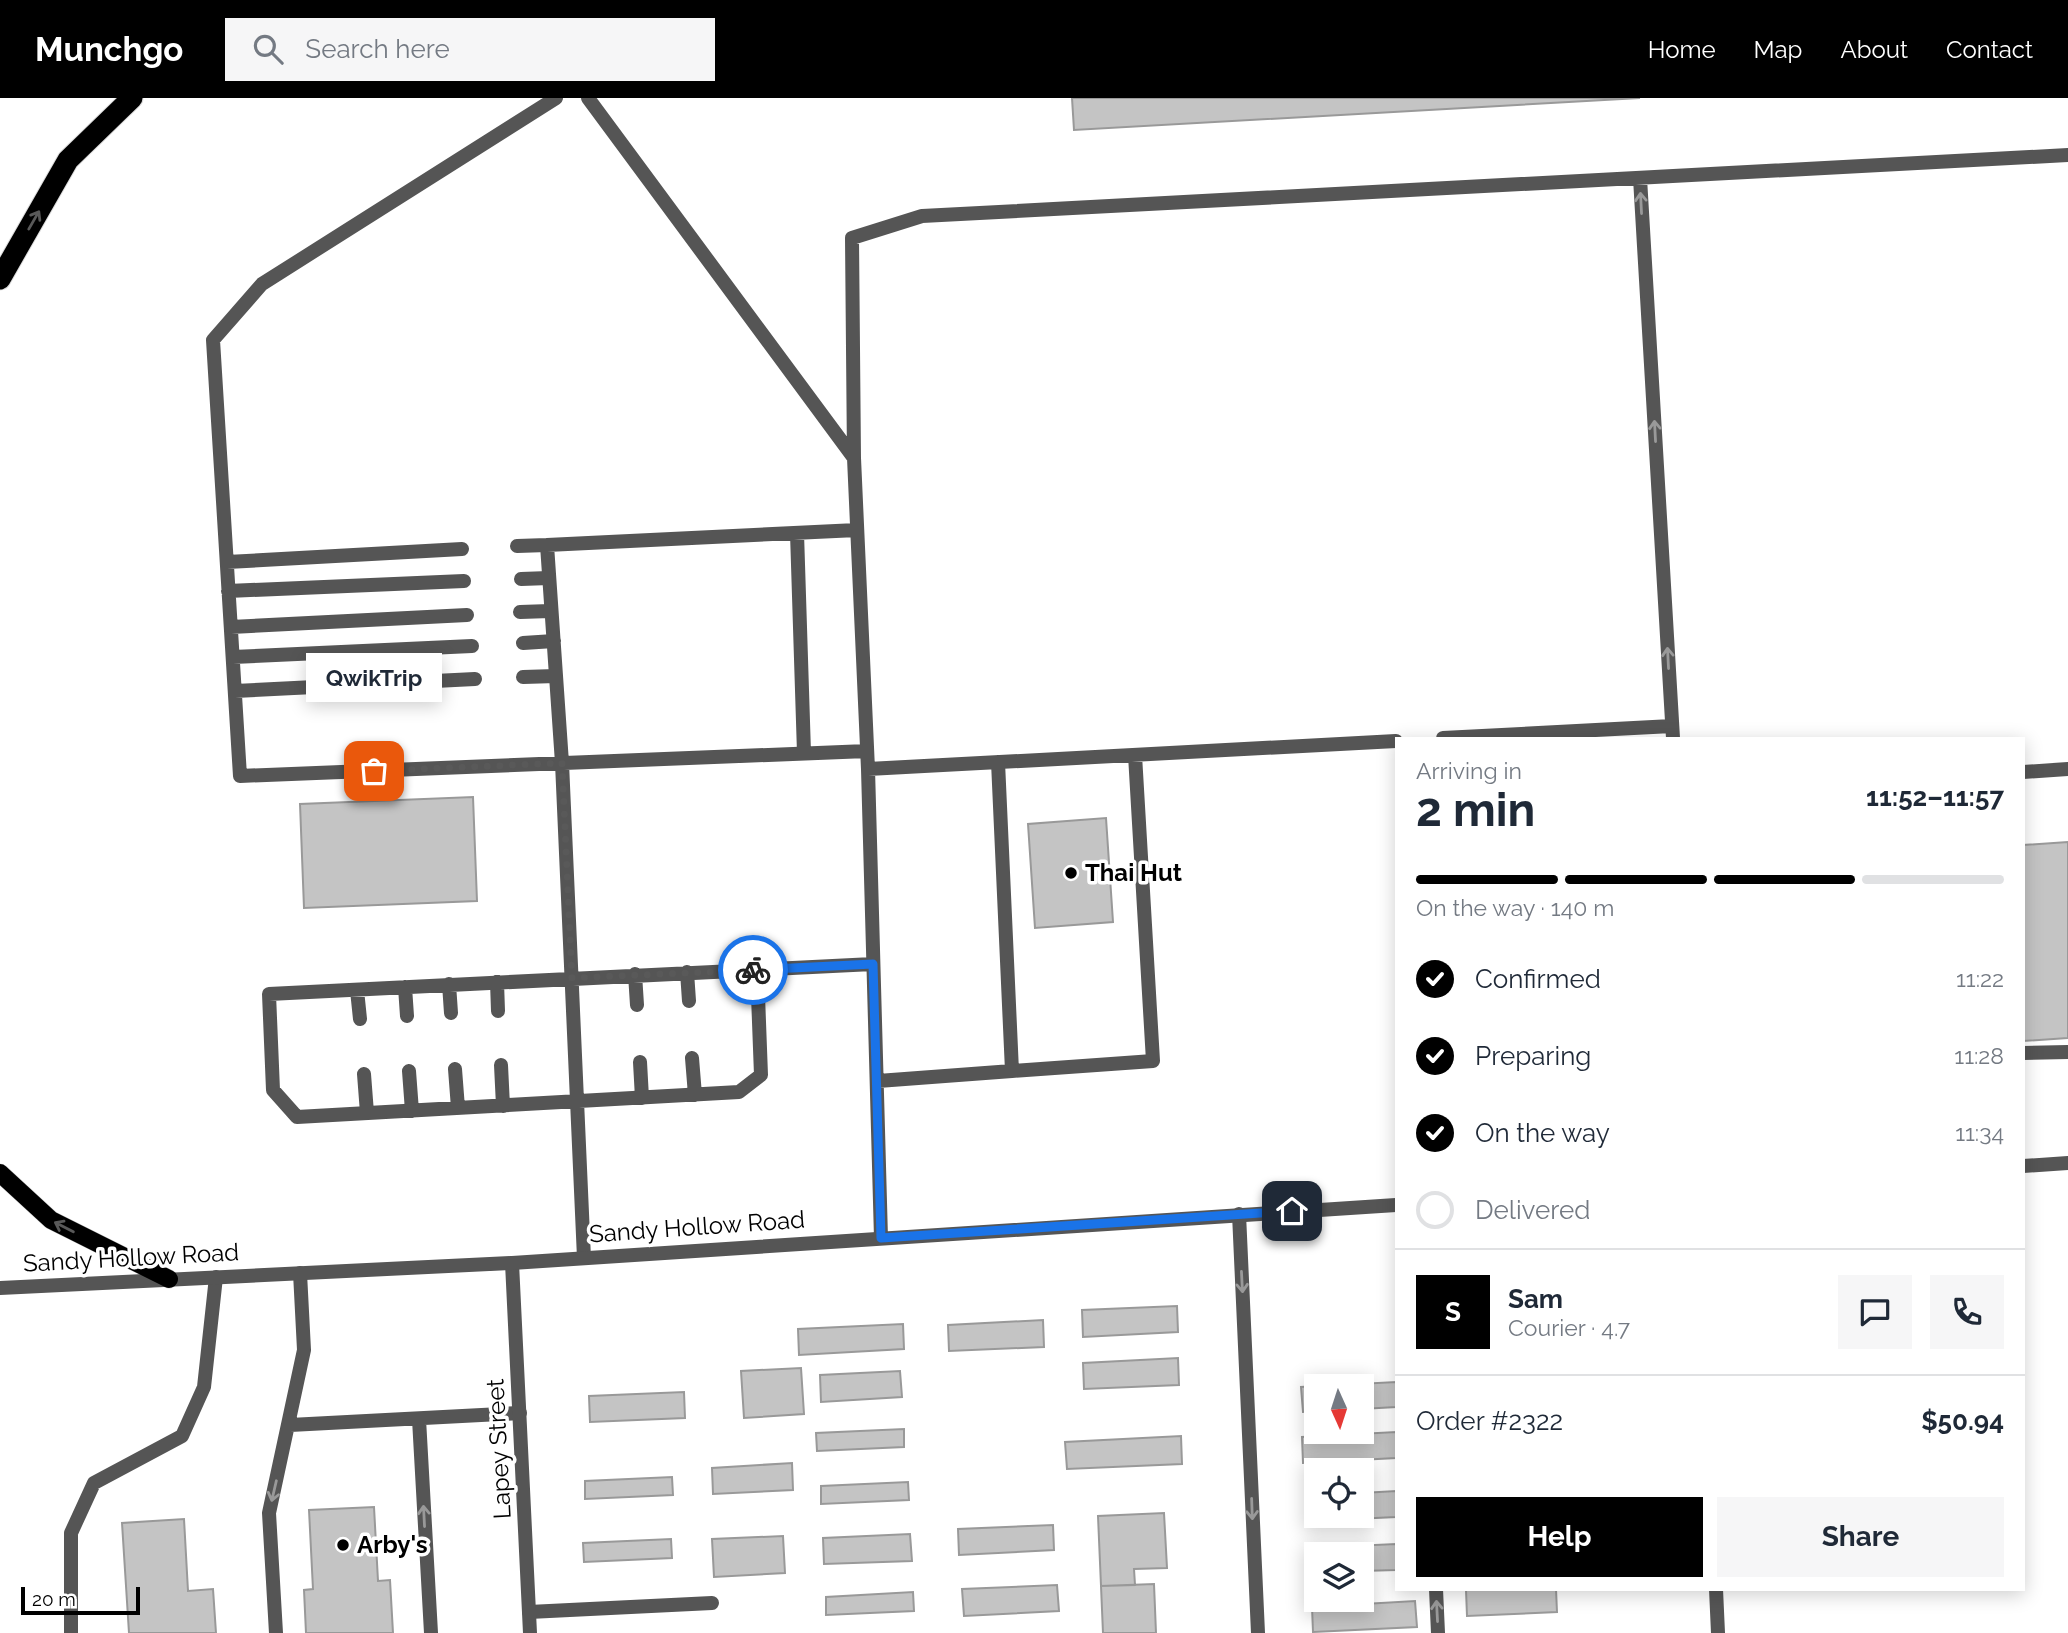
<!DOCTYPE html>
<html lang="en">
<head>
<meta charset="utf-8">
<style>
  body { margin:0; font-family:Raleway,sans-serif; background:#f6f6f7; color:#1f2937; height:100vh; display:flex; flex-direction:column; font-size:26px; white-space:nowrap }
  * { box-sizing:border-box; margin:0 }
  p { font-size:23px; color:#747a83 }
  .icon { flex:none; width:38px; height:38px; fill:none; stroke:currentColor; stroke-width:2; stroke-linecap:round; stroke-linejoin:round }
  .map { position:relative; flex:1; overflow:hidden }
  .panel { position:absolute; left:1395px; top:639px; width:630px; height:854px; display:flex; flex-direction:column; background:#fff; border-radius:0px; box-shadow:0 4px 18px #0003 }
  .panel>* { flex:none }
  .needle { width:46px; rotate:177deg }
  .buttons { position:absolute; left:1304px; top:1276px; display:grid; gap:14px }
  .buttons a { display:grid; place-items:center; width:70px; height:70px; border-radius:0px; background:#fff; box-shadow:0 4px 18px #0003; font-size:35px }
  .scale { position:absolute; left:21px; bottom:18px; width:119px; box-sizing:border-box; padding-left:7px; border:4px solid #000; border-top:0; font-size:19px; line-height:24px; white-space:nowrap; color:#000; -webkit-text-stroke:5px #fff; paint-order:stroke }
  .pin { position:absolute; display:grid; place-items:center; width:60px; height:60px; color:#fff; margin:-30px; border-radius:14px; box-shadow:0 4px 10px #0006 }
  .courier { position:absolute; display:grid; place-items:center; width:70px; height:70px; margin:-35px; border:5px solid #1a73e8; border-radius:50%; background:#fff; color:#222; box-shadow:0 2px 9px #0007 }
  .bubble { position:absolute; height:49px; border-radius:0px; background:#fff; box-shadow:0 4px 18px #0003; font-size:23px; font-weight:700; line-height:49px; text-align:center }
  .overview em { font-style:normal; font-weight:700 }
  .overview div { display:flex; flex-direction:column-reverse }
  .overview { display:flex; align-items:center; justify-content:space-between; height:119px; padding:0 21px }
  h1 { font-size:46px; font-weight:700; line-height:52px }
  .bar { display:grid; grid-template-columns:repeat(4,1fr); gap:10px 7px; align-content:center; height:84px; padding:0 21px }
  .bar i { height:9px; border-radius:5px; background:#e0e1e3 }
  .bar .current { background:#000 }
  .bar p { grid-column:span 4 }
  .line { display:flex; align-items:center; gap:18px; padding:0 21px; border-top:2px solid #e0e1e3 }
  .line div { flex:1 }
  .round { display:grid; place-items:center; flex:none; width:74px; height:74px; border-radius:0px; background:#f6f6f7 }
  ol { padding:0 21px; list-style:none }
  li { display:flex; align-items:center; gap:21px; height:77px }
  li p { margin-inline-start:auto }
  li .icon { padding:7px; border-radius:50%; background:#000; color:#fff; stroke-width:4 }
  li:last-child { color:#747a83 }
  li i { width:38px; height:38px; border:4px solid #e0e1e3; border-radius:50% }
  .button { display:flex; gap:14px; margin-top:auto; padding:14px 21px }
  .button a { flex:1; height:80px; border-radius:0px; background:#000; color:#fff; font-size:28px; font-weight:700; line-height:80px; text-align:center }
  .button a+a { background:#f6f6f7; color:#1f2937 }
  header { display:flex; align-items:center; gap:42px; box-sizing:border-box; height:98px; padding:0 35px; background:#000; color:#fff }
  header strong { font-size:33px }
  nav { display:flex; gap:38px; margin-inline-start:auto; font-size:24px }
  .search { width:490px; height:63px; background:#f6f6f7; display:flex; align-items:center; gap:18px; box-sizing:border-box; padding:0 24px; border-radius:0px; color:#747a83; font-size:26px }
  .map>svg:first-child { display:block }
  .building { fill:#c4c4c4; stroke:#999; stroke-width:2 }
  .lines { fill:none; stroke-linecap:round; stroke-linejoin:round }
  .primary-casing { stroke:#dbdbdb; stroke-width:19 }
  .motorway-casing { stroke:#dbdbdb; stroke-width:23 }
  .service { stroke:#555; stroke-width:14 }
  .minor { stroke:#555; stroke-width:14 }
  .tertiary { stroke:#555; stroke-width:14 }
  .primary { stroke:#000; stroke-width:18 }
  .motorway { stroke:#000; stroke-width:21 }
  .oneway { stroke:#999 }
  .oneway2 { stroke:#595959 }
  .done { stroke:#595959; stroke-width:7; stroke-dasharray:0 12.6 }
  .route { stroke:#1a73e8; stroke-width:9 }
  .poi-dot { fill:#000; stroke:#fff; stroke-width:2.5 }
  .labels { text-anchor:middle; stroke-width:7; stroke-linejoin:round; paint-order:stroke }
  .poi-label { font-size:24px; font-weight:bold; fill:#000; stroke:#fff; text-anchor:start }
  .street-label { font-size:24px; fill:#000; stroke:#fff }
</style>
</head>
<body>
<header>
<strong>Munchgo</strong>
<div class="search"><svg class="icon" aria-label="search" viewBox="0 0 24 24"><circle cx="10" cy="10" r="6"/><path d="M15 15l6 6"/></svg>Search here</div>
<nav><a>Home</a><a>Map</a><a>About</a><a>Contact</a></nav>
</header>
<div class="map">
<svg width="2068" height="1535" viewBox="0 0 2068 1535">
  <rect width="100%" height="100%" fill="#fff"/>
  <path class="building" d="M1072,0H1640L1074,32Z
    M473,699L477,803L304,810L300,706Z
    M1106,720L1113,824L1035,830L1028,726Z
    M2068,744V940L2023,943V747Z
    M1177,1208L1178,1234L1083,1239L1082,1212Z
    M1043,1222L1044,1249L949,1253L948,1227Z
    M903,1226L904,1251L799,1257L798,1231Z
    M1178,1260L1179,1287L1084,1291L1083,1265Z
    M801,1270L804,1316L744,1320L741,1273Z
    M900,1273L902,1299L821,1304L820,1277Z
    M1396,1284V1309L1362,1311V1288H1320Z
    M1316,1288V1313L1303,1314L1301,1289Z
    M684,1294L685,1320L590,1324L589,1298Z
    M904,1331V1349L817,1353L816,1335Z
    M1396,1334V1360L1303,1365L1302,1339Z
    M1181,1338L1182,1366L1067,1371L1065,1344Z
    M792,1365L793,1392L713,1396L712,1370Z
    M672,1379L673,1397L585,1401V1383Z
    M908,1384L909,1402L821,1406V1388Z
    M1396,1393V1419L1313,1423L1311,1397H1316V1418H1362V1395Z
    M374,1409L378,1483L390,1482L393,1535H306L304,1492L313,1491L309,1412Z
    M1164,1415L1167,1470L1134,1471L1135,1487L1101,1488L1098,1418Z
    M184,1421L188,1493L213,1491L216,1535H129L122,1425Z
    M1053,1427L1054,1452L959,1457L958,1431Z
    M910,1436L912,1463L824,1466L823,1440Z
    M783,1438L785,1475L714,1479L712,1441Z
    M671,1441L672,1460L584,1464L583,1445Z
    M1396,1446V1472L1362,1473V1456H1316V1476H1311L1309,1450Z
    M1154,1486L1156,1535H1103L1101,1488Z
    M1057,1487L1059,1513L964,1518L962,1491Z
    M1556,1491L1557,1514L1467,1518L1466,1492Z
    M913,1494L914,1513L826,1517V1499Z
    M1415,1503L1417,1529L1313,1534L1312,1509Z"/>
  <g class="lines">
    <g class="primary-casing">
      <path id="primary" d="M0,1075L51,1122L169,1181"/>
    </g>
    <g class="motorway-casing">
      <path id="motorway" d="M0,181L68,62L132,0"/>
    </g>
    <path class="service" d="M556,0L262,186L213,242L240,678L867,653
      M588,0L854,360
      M1640,80L1673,640
      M797,435L804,655
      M517,448L547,447
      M227,464L462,451
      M521,481L549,480
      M228,493L464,483
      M520,514L550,513
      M231,529L467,517
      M523,545L554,543
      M233,559L472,548
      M523,579L556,578
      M235,593L475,581
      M1443,640L1672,628
      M868,671L1396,643
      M2023,674L2068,671
      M757,871L761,977L739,994L297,1019L273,992L269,896L873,866
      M687,874L689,903
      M635,876L637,907
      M497,884L498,913
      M449,886L451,915
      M405,889L407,918
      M357,892L360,921
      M2023,955L2068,954
      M692,960L695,997
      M640,964L642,1000
      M501,967L503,1008
      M455,971L458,1010
      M409,973L412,1013
      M1012,973L1153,963L1135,657
      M364,976L367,1015
      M878,983L1012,973L998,664
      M1239,1116L1258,1535
      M881,1140L868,671L854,360L852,140L922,118L2068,57
      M584,1160L562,665L547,447L857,432
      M419,1321L431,1535
      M290,1327L520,1315
      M1436,1491L1438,1535
      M529,1514L712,1505
      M71,1535V1435L94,1385L182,1338L204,1289L216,1179
      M276,1535L269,1415L304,1252L300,1175"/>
    <path class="minor" d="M512,1165L530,1535
      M1716,1491L1718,1535"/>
    <path class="tertiary" d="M2023,1068L2068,1065
      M0,1190L512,1165L1396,1107"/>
    <use href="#primary" class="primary"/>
    <use href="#motorway" class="motorway"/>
  </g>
  <defs><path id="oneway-shaft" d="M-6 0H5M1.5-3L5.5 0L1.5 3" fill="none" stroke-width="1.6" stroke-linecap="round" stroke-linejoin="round" transform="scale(1.75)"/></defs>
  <g class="oneway">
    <use href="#oneway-shaft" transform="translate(1641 105) rotate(-93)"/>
    <use href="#oneway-shaft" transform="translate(1655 333) rotate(-93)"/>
    <use href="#oneway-shaft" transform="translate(1668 560) rotate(-93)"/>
    <use href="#oneway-shaft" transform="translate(1242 1184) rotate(87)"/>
    <use href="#oneway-shaft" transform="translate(274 1393) rotate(103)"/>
    <use href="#oneway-shaft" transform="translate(1252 1411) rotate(88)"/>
    <use href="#oneway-shaft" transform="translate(424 1418) rotate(-93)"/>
    <use href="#oneway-shaft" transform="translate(1437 1513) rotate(-93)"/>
  </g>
  <g class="oneway2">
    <use href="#oneway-shaft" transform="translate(34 122) rotate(-60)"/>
    <use href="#oneway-shaft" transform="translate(64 1129) rotate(-153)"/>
  </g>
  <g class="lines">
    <path class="done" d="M374,673L562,665L572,880L753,872"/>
    <path class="route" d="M753,872L873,866L881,1140L1292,1113"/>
  </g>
  <g class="poi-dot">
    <circle cx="1071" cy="775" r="7"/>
    <circle cx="343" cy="1447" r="7"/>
  </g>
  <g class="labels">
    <g class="poi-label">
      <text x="1085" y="783">Thai Hut</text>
      <text x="357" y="1455">Arby's</text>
    </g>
    <g class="street-label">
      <text transform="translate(697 1129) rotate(-4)" y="8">Sandy Hollow Road</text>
      <text transform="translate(131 1160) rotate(-3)" y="8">Sandy Hollow Road</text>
      <text transform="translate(499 1351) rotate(-93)" y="8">Lapey Street</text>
    </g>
  </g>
</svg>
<div class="buttons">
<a><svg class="needle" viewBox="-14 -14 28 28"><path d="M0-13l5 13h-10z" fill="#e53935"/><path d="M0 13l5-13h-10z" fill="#747a83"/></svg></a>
<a><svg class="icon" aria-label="locate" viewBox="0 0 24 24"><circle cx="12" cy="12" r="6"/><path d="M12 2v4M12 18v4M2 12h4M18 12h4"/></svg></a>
<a><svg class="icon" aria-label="layers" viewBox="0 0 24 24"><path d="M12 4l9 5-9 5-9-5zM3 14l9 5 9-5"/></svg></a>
</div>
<div class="scale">20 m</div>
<div class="pin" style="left:374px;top:673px;background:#ea580c"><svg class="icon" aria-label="bag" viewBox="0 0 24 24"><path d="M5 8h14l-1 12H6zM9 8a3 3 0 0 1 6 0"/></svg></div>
<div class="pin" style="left:1292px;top:1113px;background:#1f2937"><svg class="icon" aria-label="home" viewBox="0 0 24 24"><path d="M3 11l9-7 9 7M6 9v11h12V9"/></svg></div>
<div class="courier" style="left:753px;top:872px"><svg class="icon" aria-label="bike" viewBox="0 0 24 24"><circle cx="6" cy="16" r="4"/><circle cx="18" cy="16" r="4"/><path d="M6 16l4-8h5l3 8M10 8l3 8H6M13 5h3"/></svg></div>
<div class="bubble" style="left:306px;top:555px;width:136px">QwikTrip</div>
<section class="panel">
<div class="overview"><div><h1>2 min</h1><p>Arriving in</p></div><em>11:52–11:57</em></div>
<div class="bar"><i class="current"></i><i class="current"></i><i class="current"></i><i></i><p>On the way · 140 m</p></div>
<ol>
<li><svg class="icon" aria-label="check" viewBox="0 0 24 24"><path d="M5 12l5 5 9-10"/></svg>Confirmed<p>11:22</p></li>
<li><svg class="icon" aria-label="check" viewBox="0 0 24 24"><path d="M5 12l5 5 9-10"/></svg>Preparing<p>11:28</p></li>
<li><svg class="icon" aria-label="check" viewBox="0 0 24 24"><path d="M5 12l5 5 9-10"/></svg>On the way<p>11:34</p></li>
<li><i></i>Delivered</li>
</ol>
<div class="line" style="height:126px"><b class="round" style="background:#000;color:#fff">S</b><div><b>Sam</b><p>Courier · 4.7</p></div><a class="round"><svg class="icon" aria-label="chat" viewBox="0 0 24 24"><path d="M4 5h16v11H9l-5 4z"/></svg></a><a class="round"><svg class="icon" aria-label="phone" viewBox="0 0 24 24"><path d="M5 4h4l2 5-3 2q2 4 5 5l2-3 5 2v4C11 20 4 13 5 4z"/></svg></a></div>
<div class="line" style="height:91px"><div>Order #2322</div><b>$50.94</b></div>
<div class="button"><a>Help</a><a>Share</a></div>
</section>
</div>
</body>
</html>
